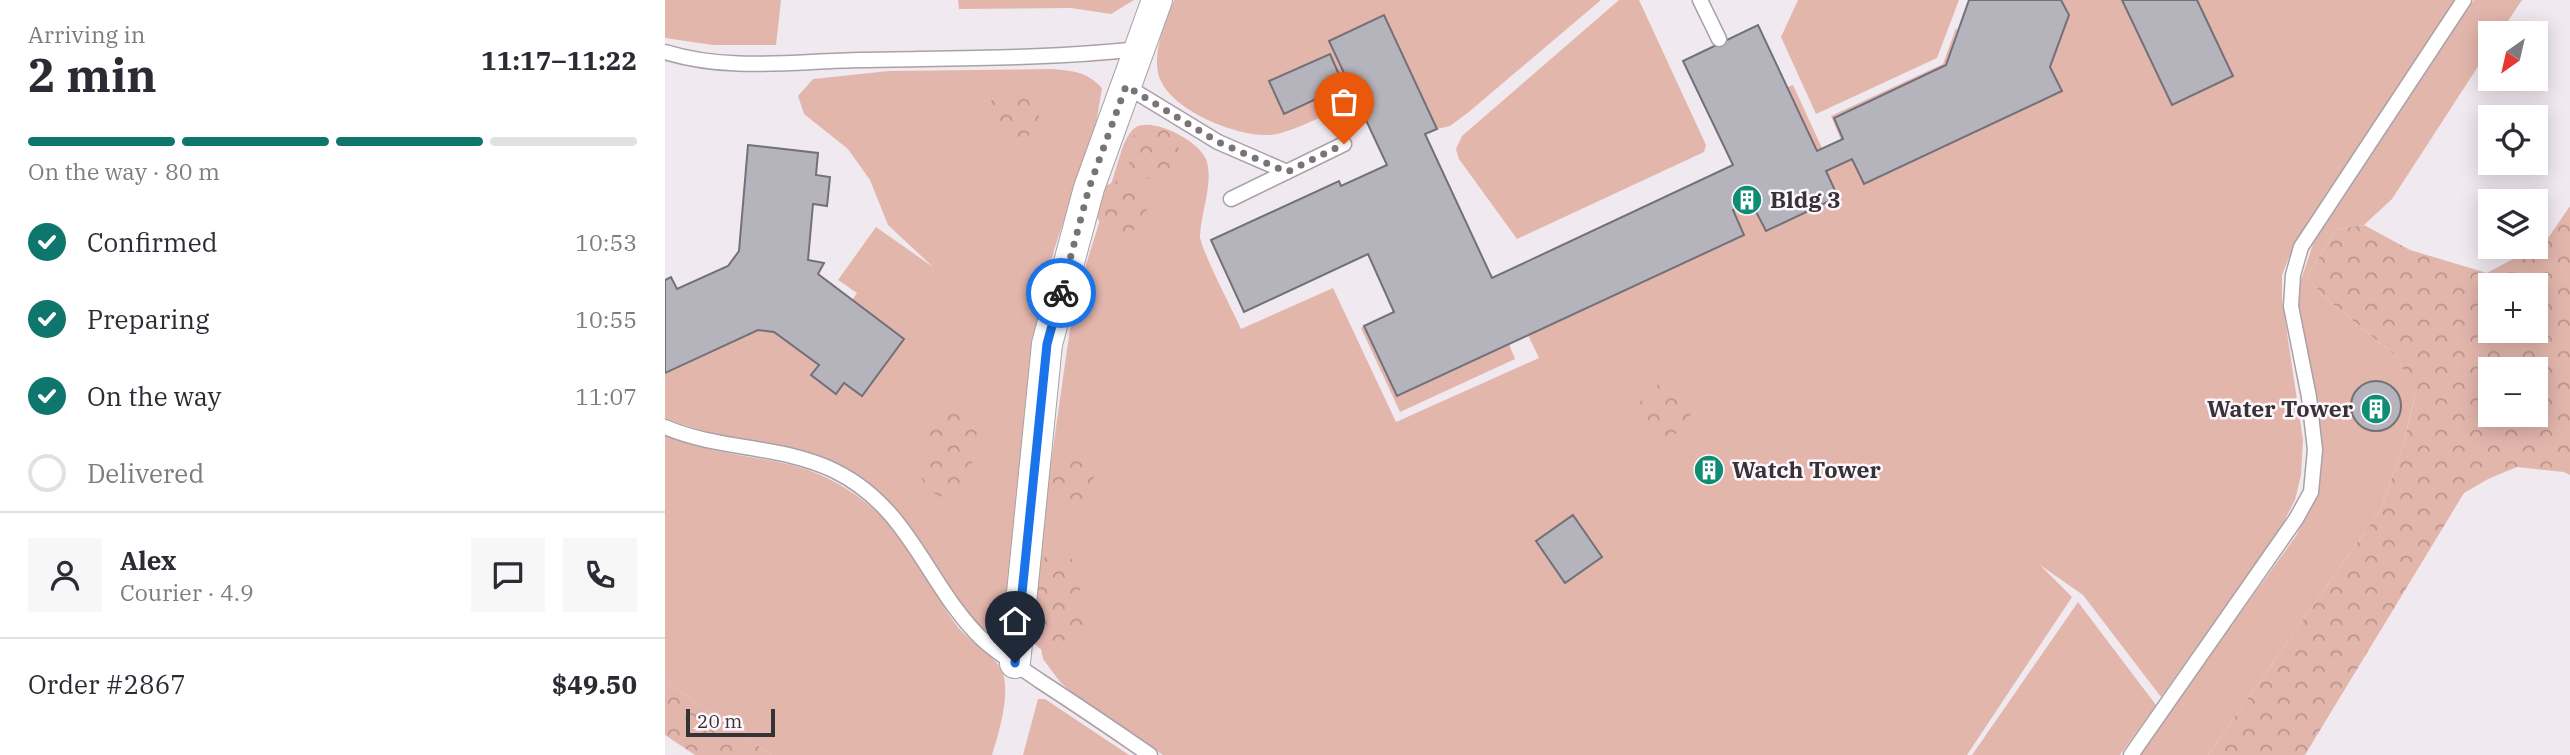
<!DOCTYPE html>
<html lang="en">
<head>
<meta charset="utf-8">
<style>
  body { margin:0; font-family:"IBM Plex Serif",serif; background:#f7f7f7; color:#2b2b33; height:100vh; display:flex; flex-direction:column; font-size:26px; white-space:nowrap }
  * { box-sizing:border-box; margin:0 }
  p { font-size:23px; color:#7c7c81 }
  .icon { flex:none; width:38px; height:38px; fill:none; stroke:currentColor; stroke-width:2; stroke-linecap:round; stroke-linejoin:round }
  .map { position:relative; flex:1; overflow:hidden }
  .details { display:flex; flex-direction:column; background:#fff; width:665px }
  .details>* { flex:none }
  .needle { width:46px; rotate:214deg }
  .tools { position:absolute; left:1813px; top:21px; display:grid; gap:14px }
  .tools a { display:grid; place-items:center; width:70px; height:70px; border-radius:0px; background:#fff; box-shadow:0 4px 18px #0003; font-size:35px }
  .scale { position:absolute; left:21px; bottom:18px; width:89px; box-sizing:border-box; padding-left:7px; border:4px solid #363336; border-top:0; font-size:19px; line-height:24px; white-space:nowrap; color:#363336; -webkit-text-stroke:5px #fff7fd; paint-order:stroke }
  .pin { position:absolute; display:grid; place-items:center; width:60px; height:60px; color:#fff; margin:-72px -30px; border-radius:50% 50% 50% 0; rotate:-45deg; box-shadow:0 0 7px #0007 }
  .pin .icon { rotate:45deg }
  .courier { position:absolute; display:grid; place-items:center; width:70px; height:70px; margin:-35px; border:5px solid #1a73e8; border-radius:50%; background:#fff; color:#222; box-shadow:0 2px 9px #0007 }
  .summary em { font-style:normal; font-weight:700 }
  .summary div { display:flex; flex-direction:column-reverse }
  .summary { display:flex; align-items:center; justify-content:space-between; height:119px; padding:0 28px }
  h1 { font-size:46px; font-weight:700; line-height:52px }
  .bar { display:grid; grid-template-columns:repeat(4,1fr); gap:10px 7px; align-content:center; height:84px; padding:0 28px }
  .bar i { height:9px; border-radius:5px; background:#e1e1e2 }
  .bar .current { background:#0f766e }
  .bar p { grid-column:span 4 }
  .line { display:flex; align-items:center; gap:18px; padding:0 28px; border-top:2px solid #e1e1e2 }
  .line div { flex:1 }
  .round { display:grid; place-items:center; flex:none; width:74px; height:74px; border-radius:0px; background:#f7f7f7 }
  ol { padding:0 28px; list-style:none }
  li { display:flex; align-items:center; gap:21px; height:77px }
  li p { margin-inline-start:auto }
  li .icon { padding:7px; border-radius:50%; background:#0f766e; color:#fff; stroke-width:4 }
  li:last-child { color:#7c7c81 }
  li i { width:38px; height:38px; border:4px solid #e1e1e2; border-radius:50% }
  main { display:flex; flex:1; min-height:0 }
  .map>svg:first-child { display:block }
  .grass { fill:#e3b6ac; fill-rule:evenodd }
  .forest { fill:url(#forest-crowns); fill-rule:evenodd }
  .building { fill:#b5b3bc; stroke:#727078; stroke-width:2 }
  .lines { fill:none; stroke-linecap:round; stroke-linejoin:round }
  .service-casing { stroke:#a9a1a7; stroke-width:17 }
  .minor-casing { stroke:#a9a1a7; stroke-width:32 }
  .service { stroke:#fff; stroke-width:14 }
  .minor { stroke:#fff; stroke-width:30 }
  .done { stroke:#777377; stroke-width:7; stroke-dasharray:0 12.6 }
  .route { stroke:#1a73e8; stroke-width:9 }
  .labels { text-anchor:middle; stroke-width:5; stroke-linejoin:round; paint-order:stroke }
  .poi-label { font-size:23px; font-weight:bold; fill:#363336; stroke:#fff7fd; text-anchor:start }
</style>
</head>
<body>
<main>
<section class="details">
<div class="summary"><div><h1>2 min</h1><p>Arriving in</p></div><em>11:17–11:22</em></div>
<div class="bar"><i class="current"></i><i class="current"></i><i class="current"></i><i></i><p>On the way · 80 m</p></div>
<ol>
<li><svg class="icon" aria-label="check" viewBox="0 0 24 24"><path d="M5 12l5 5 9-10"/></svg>Confirmed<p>10:53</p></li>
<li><svg class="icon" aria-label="check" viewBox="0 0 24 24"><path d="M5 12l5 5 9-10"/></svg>Preparing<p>10:55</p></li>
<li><svg class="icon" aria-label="check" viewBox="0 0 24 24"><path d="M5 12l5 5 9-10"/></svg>On the way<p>11:07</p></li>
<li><i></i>Delivered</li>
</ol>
<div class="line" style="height:126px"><a class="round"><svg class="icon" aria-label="person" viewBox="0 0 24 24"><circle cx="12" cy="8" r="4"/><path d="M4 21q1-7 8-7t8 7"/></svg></a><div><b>Alex</b><p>Courier · 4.9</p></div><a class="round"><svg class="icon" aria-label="chat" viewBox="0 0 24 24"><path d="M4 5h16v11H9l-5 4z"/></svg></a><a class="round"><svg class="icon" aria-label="phone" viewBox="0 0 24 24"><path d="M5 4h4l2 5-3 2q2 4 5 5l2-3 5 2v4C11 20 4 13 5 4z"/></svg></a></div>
<div class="line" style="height:91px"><div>Order #2867</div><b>$49.50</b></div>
</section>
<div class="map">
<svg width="1905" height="755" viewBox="0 0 1905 755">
  <defs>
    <pattern id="forest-crowns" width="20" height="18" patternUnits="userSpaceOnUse" patternTransform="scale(1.75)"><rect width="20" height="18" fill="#e3b6ac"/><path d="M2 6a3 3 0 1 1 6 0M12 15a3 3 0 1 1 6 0" fill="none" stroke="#b9958d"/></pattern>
  </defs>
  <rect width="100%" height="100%" fill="#f1e9f0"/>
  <path class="grass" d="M0,0H116L111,45H48L0,38Z
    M293,0H469L446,14L406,8L294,9Z
    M509,0H936L805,111L785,126L772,129L719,15L664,41L690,101C668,111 627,133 605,135C571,137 501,109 493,73C488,49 501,22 509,0ZM664,54L680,86L619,114L604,81Z
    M954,0H974L1041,145L1039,152L852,239L794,159L791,149L797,136Z
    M1133,0H1294L1272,58L1151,114L1116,37Z
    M1396,0H1457L1507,104L1532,0H1791L1659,197L1627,250L1617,275V299L1638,440L1636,475L1630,500L1614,531L1496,697L1418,595L1375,565L1407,597L1302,755H498L418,702L395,682L378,659L373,633L371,567L405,329L416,281L457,149C460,141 464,132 471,127C489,117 537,142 542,162C548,185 536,212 535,236C535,248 569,313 576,329L668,288L731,422L874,358L863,335L1079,235L1068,210L1086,202L1101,231L1173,198L1161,171L1187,159L1199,183L1397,92L1385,67L1404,16Z
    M1809,0H1857L1835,33H1825V48L1727,199L1699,225L1672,229L1642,276L1657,295L1732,357L1750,394L1739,442L1716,509L1543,755H1473L1631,536L1652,493L1657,452L1633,300L1635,283L1648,244Z
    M1291,28L1292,30L1281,65L1169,117L1178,139L1176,140L1166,116L1278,64Z
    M386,69C408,71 421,71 437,88L431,124L390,247L373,309L341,632C336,635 332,636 326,634C299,622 256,537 233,511C223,500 211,487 198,478C184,468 166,463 149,458C100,443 48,437 0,418V373L93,330L109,332L154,365L146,375L170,394L179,383L197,396L239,339L187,300L192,293L173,280L211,227L268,267L223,225L205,180L183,149L139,114L133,96L148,79L224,71Z
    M1128,85L1157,148L1152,151L1123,87Z
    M699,326L733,396L844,344L850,359L735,412L696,328Z
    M0,434C35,452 91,456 130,466C178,479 220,512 248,554C262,576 274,601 289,622C301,639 318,648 332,663C350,681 334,733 327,755H106L0,681Z
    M1413,602L1491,705L1455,755H1307Z
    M373,699H380L464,755H358Z"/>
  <path class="forest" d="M322 115a26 26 0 1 1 52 0a26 26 0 1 1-52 0Z
    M462 153a26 26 0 1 1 52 0a26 26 0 1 1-52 0Z
    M430 207a26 26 0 1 1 52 0a26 26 0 1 1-52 0Z
    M1905,206V475L1899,472L1852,467L1825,478L1799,493L1640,755H1543L1716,509L1739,442L1750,395L1732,357L1657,295L1642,276L1672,229L1699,225L1745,250L1822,273L1881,241ZM1825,285H1871V331H1825ZM1825,369H1871V415H1825Z
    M974 410a26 26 0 1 1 52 0a26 26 0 1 1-52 0Z
    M281,405H291L306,414C314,428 314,441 302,453C308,462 312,473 305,484C285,518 234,481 266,450C253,432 261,412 281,405Z
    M399,457C461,460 413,542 380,496L384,465Z
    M388,553C419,555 428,583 405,603C454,647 361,676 366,626C368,615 370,610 379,603L369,593L373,561Z
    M0,681L106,755H30L0,735Z"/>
  <path class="building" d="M1304,0H1396L1404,15L1385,67L1397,91L1199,184L1187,159L1161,171L1173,197L1101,231L1086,202L1068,210L1079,235L732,396L699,326L729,312L703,254L579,312L546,240L674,181L676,186L722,165L664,41L719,15L772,129L760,134L827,278L1068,165L1018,61L1093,25L1152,151L1178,139L1169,118L1281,65Z
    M1457,0H1532L1568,76L1507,105Z
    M665,54L679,86L619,114L604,81Z
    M83,145L153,153L151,175L165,177L162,206L148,204L143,260L159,263L153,274L239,339L197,396L179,383L171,394L146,375L154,365L109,332L93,330L0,373V280L6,277L12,289L63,266L74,251Z
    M1686 406a25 25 0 1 1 50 0a25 25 0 1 1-50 0Z
    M1046,457L1057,469L1041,483L1030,471Z
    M908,515L937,557L900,583L871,541Z"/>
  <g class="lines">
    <g class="service-casing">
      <path id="service" d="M1035,0L1054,39
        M0,52C65,72 129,61 196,60C289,58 382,59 474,49
        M461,86L553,142L622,172
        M566,199L679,144
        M0,427C53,450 117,445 170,471C243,507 260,579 311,633C329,652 354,666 375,681C412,705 449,730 485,755
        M1466,755L1631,519L1646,492L1650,450L1644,397L1626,306L1628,275L1636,247L1799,0"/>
    </g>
    <g class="minor-casing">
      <path id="minor" d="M350,663L382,344L424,188L492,0"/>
    </g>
    <use href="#service" class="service"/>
    <use href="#minor" class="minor"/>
  </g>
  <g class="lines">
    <path class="done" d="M396,293L424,188L461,86L553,142L622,172L679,144"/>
    <path class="route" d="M350,663L382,344L396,293"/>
  </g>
  <defs>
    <g id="building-disc" transform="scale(1.575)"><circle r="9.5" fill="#0d8d73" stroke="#fff7fd"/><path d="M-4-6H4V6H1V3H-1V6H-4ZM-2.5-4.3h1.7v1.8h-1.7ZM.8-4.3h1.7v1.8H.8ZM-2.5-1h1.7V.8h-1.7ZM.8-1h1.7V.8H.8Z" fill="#fff"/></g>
  </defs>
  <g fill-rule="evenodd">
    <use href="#building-disc" x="1082" y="200"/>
    <use href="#building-disc" x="1711" y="409"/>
    <use href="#building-disc" x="1044" y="470"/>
  </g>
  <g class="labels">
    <g class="poi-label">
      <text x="1105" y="208">Bldg 3</text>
      <text x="1688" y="417" text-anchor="end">Water Tower</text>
      <text x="1067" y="478">Watch Tower</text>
    </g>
  </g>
</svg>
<div class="tools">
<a><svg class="needle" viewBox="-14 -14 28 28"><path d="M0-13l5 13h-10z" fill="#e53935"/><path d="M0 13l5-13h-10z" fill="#7c7c81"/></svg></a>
<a><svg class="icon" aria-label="locate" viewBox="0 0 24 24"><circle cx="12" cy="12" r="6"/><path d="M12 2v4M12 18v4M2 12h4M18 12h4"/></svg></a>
<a><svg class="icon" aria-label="layers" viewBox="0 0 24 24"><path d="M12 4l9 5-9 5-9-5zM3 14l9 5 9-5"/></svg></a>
<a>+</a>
<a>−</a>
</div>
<div class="scale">20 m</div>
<div class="pin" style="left:679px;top:144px;background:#ea580c"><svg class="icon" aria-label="bag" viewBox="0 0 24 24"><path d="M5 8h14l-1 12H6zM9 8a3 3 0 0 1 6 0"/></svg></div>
<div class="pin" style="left:350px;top:663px;background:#1f2937"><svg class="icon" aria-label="home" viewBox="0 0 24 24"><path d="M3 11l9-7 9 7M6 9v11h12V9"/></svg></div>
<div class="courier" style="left:396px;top:293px"><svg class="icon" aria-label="bike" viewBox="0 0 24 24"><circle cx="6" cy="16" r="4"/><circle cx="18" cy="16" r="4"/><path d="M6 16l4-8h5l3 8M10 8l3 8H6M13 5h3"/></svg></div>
</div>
</main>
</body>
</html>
